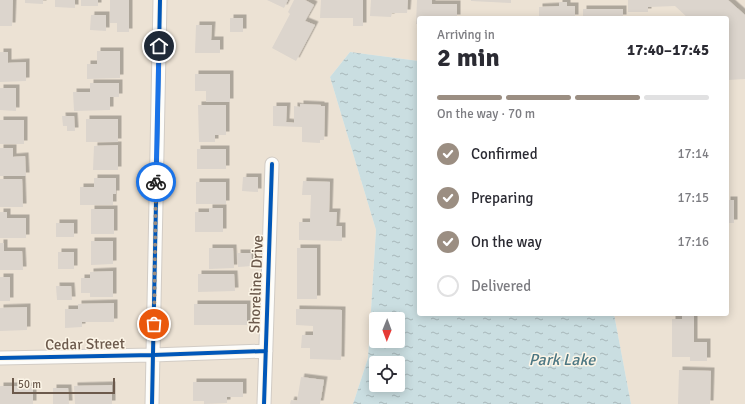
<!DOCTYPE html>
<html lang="en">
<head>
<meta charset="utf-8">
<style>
  body { margin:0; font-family:Signika,sans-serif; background:#f7f7f7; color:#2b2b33; height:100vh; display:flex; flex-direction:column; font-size:15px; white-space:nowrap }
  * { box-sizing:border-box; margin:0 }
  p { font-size:13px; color:#7c7c81 }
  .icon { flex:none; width:22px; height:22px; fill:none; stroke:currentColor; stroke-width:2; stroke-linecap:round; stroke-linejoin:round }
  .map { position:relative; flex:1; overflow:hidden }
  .details { position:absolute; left:417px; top:16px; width:312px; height:300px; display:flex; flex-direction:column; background:#fff; border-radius:4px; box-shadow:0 2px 10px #0003 }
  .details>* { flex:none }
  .needle { width:26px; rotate:181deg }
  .tools { position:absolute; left:369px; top:312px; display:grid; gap:8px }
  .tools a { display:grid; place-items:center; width:36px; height:36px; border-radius:4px; background:#fff; box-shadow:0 2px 10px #0003; font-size:20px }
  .scale { position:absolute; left:12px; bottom:10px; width:103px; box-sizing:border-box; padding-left:4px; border:2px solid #6c5a4c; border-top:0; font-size:11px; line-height:14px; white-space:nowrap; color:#6c5a4c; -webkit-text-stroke:3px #fcf5e7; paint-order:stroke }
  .pin { position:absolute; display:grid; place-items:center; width:34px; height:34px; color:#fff; margin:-17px; border:2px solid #fff; border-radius:50%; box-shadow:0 1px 4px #0007 }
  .courier { position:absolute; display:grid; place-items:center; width:40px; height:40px; margin:-20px; border:3px solid #1a73e8; border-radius:50%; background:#fff; color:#222; box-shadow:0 1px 5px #0007 }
  .head em { font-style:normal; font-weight:800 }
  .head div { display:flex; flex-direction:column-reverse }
  .head { display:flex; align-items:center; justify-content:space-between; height:68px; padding:0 20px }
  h1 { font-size:26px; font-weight:800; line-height:30px }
  .bar { display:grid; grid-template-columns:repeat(4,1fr); gap:6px 4px; align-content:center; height:48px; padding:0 20px }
  .bar i { height:5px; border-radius:3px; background:#e1e1e2 }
  .bar .current { background:#9b8e82 }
  .bar p { grid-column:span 4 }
  ol { padding:0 20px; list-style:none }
  li { display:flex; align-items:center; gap:12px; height:44px }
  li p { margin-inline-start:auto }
  li .icon { padding:4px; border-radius:50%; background:#9b8e82; color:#fff; stroke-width:4 }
  li:last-child { color:#7c7c81 }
  li i { width:22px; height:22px; border:2px solid #e1e1e2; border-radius:50% }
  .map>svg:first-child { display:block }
  .residential { fill:#ece2d4 }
  .water { fill:url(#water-ripples); fill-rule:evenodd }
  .building { fill:#dcd5cd; filter:url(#shadow) }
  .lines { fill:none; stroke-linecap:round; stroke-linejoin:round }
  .minor-casing { stroke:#d2ccc5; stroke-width:15 }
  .minor { stroke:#fdfdfb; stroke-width:13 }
  .cycleway-casing { stroke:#fcf5e7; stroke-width:6 }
  .cycleway { stroke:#0057b8; stroke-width:4 }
  .done { stroke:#9b8e82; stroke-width:4; stroke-dasharray:0 7.2 }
  .route { stroke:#1a73e8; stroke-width:5 }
  .labels { text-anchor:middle; stroke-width:3; stroke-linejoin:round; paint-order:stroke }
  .street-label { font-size:15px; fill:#6c5a4c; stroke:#fcf5e7 }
  .water-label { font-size:16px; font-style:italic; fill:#4c7783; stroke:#fcf5e7 }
</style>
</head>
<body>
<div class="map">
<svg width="745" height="404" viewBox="0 0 745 404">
  <defs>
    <pattern id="water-ripples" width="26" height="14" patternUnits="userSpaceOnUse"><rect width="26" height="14" fill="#cadee1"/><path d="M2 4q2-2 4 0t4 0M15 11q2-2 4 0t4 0" fill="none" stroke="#a8b7b9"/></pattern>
    <filter id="shadow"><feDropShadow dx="3.5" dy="-3.5" stdDeviation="0" flood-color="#0004"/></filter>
  </defs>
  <rect width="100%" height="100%" fill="#f3efe6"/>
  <path class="residential" d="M0,0H745V404H631L614,314H727V18H419V61L350,52L330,77L376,230L368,358L353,404H0Z"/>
  <path class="water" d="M350,52L419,61V314H614L631,404H353L368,358L376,230L330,77ZM376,319H398V341H376ZM376,363H398V385H376Z"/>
  <path class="building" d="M0,0H13L12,26H0Z
    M25,0H43V4L25,3Z
    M55,0H75V8L55,7Z
    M81,0H98V6H81Z
    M110,0H129V32H117V23H110Z
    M267,0H288L284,8Z
    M294,0H305L314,5L305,21L315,25L296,61L272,48L290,14L288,12Z
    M321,0H363V26H353V18H320Z
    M371,0H408L407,13H392L391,17L370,16Z
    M417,0H432V4H457V18H419V24H416Z
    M471,0H511V3L471,1Z
    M628,0H728L745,15V79L727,80V18H688L675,6L648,7V12H628Z
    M559,2H567V6H575V18H539V7L559,6Z
    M583,9H623V18H583Z
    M91,15H106V31L90,30Z
    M230,18H243V32H230Z
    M196,25H212L211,40H220V53H195Z
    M97,51H120V78L87,79V64H97Z
    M0,52H8V63L26,62V81L0,82Z
    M195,74H230V102H206V91H195Z
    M90,83H119V97H110V110L74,111L73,92H90Z
    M0,88H16V111L0,110Z
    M300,104L321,105V106H325L324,140H320V143L302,142V127L273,126V106H287L286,122L294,123V106L300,107Z
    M198,105H226V135H215V142H199Z
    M62,116H74L75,131H67V126H63Z
    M86,119H118V142H86Z
    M0,120H24V144H0Z
    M118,145V170H93L94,146Z
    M0,148H13V157L25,156L26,176H0Z
    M197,149H226V169H197Z
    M243,177H258V192L242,191Z
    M94,178H116V194H113V205H80V187H94Z
    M0,179H22L23,207H0Z
    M303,181L330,182L329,212H337L336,226H342V241L299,240V222H310L311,195H302Z
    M196,182H226V204H196Z
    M727,200H734V223H727Z
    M209,208H223V232H195V212H209Z
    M91,209H114V234H91Z
    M0,212H7V218H26V238H0Z
    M56,223H74V237H56Z
    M91,241H113V264L91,265Z
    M0,243H4V251H22L23,270H0Z
    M209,248H233L234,268L209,269Z
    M297,248H317V299H297Z
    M58,252H74V269H58Z
    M237,253H251L252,266L238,267Z
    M113,271V297H90V293H81V278H90V272Z
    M198,274H234L235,291L198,292Z
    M0,277H10V301H0Z
    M56,286H71L72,300H57Z
    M114,303V322H82V327L65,328V309H78V304Z
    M194,304H247V325H194Z
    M27,307V330L0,331V308Z
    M296,309L342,310L341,360L310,359V348H301L302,335H313V326L296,325Z
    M682,315H694V342H707V361H690V357H672V319H682Z
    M679,370L711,371L710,404H678Z
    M301,377L324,380L320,404H290L291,400L297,401Z
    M193,382H243V397H227V403L204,404V401H193Z
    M112,385V404H75L74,386Z
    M0,386H33V404H0Z
    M53,388H68L69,404H53Z"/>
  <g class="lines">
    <g class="minor-casing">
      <path id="minor" d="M0,358L153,355L266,351
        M152,404L160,0
        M264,404L272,164"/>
    </g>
    <use href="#minor" class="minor"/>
    <g class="cycleway-casing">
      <path id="cycleway" d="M0,358L153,355L266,351
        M152,404L160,0
        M264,404L272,164"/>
    </g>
    <use href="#cycleway" class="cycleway"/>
  </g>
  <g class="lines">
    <path class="done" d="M154,324L156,182"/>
    <path class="route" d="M156,182L159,46"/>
  </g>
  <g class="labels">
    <g class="street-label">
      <text transform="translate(256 284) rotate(-88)" y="5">Shoreline Drive</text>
      <text transform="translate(85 344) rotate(-1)" y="5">Cedar Street</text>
    </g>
    <g class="water-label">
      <text x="562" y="365">Park Lake</text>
    </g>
  </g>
</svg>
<div class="tools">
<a><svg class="needle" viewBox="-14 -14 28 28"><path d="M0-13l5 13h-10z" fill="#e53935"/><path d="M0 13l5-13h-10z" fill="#7c7c81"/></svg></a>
<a><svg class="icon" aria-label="locate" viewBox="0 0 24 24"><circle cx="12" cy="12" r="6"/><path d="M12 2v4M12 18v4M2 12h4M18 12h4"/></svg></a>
</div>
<div class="scale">50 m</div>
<div class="pin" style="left:154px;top:324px;background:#ea580c"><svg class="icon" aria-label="bag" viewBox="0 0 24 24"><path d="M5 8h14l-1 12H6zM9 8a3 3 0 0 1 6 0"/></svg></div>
<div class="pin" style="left:159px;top:46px;background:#1f2937"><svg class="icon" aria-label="home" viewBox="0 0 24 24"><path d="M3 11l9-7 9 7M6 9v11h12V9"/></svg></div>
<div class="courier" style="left:156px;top:182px"><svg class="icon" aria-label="bike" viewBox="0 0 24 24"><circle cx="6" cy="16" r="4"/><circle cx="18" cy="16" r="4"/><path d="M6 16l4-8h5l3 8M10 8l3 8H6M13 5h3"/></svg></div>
<section class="details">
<div class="head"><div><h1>2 min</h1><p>Arriving in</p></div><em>17:40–17:45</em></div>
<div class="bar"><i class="current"></i><i class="current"></i><i class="current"></i><i></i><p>On the way · 70 m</p></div>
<ol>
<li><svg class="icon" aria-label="check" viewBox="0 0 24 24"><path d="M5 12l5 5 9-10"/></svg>Confirmed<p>17:14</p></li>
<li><svg class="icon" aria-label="check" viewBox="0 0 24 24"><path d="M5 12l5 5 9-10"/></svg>Preparing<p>17:15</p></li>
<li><svg class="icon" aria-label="check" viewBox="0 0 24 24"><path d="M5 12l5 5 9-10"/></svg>On the way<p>17:16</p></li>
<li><i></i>Delivered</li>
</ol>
</section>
</div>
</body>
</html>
